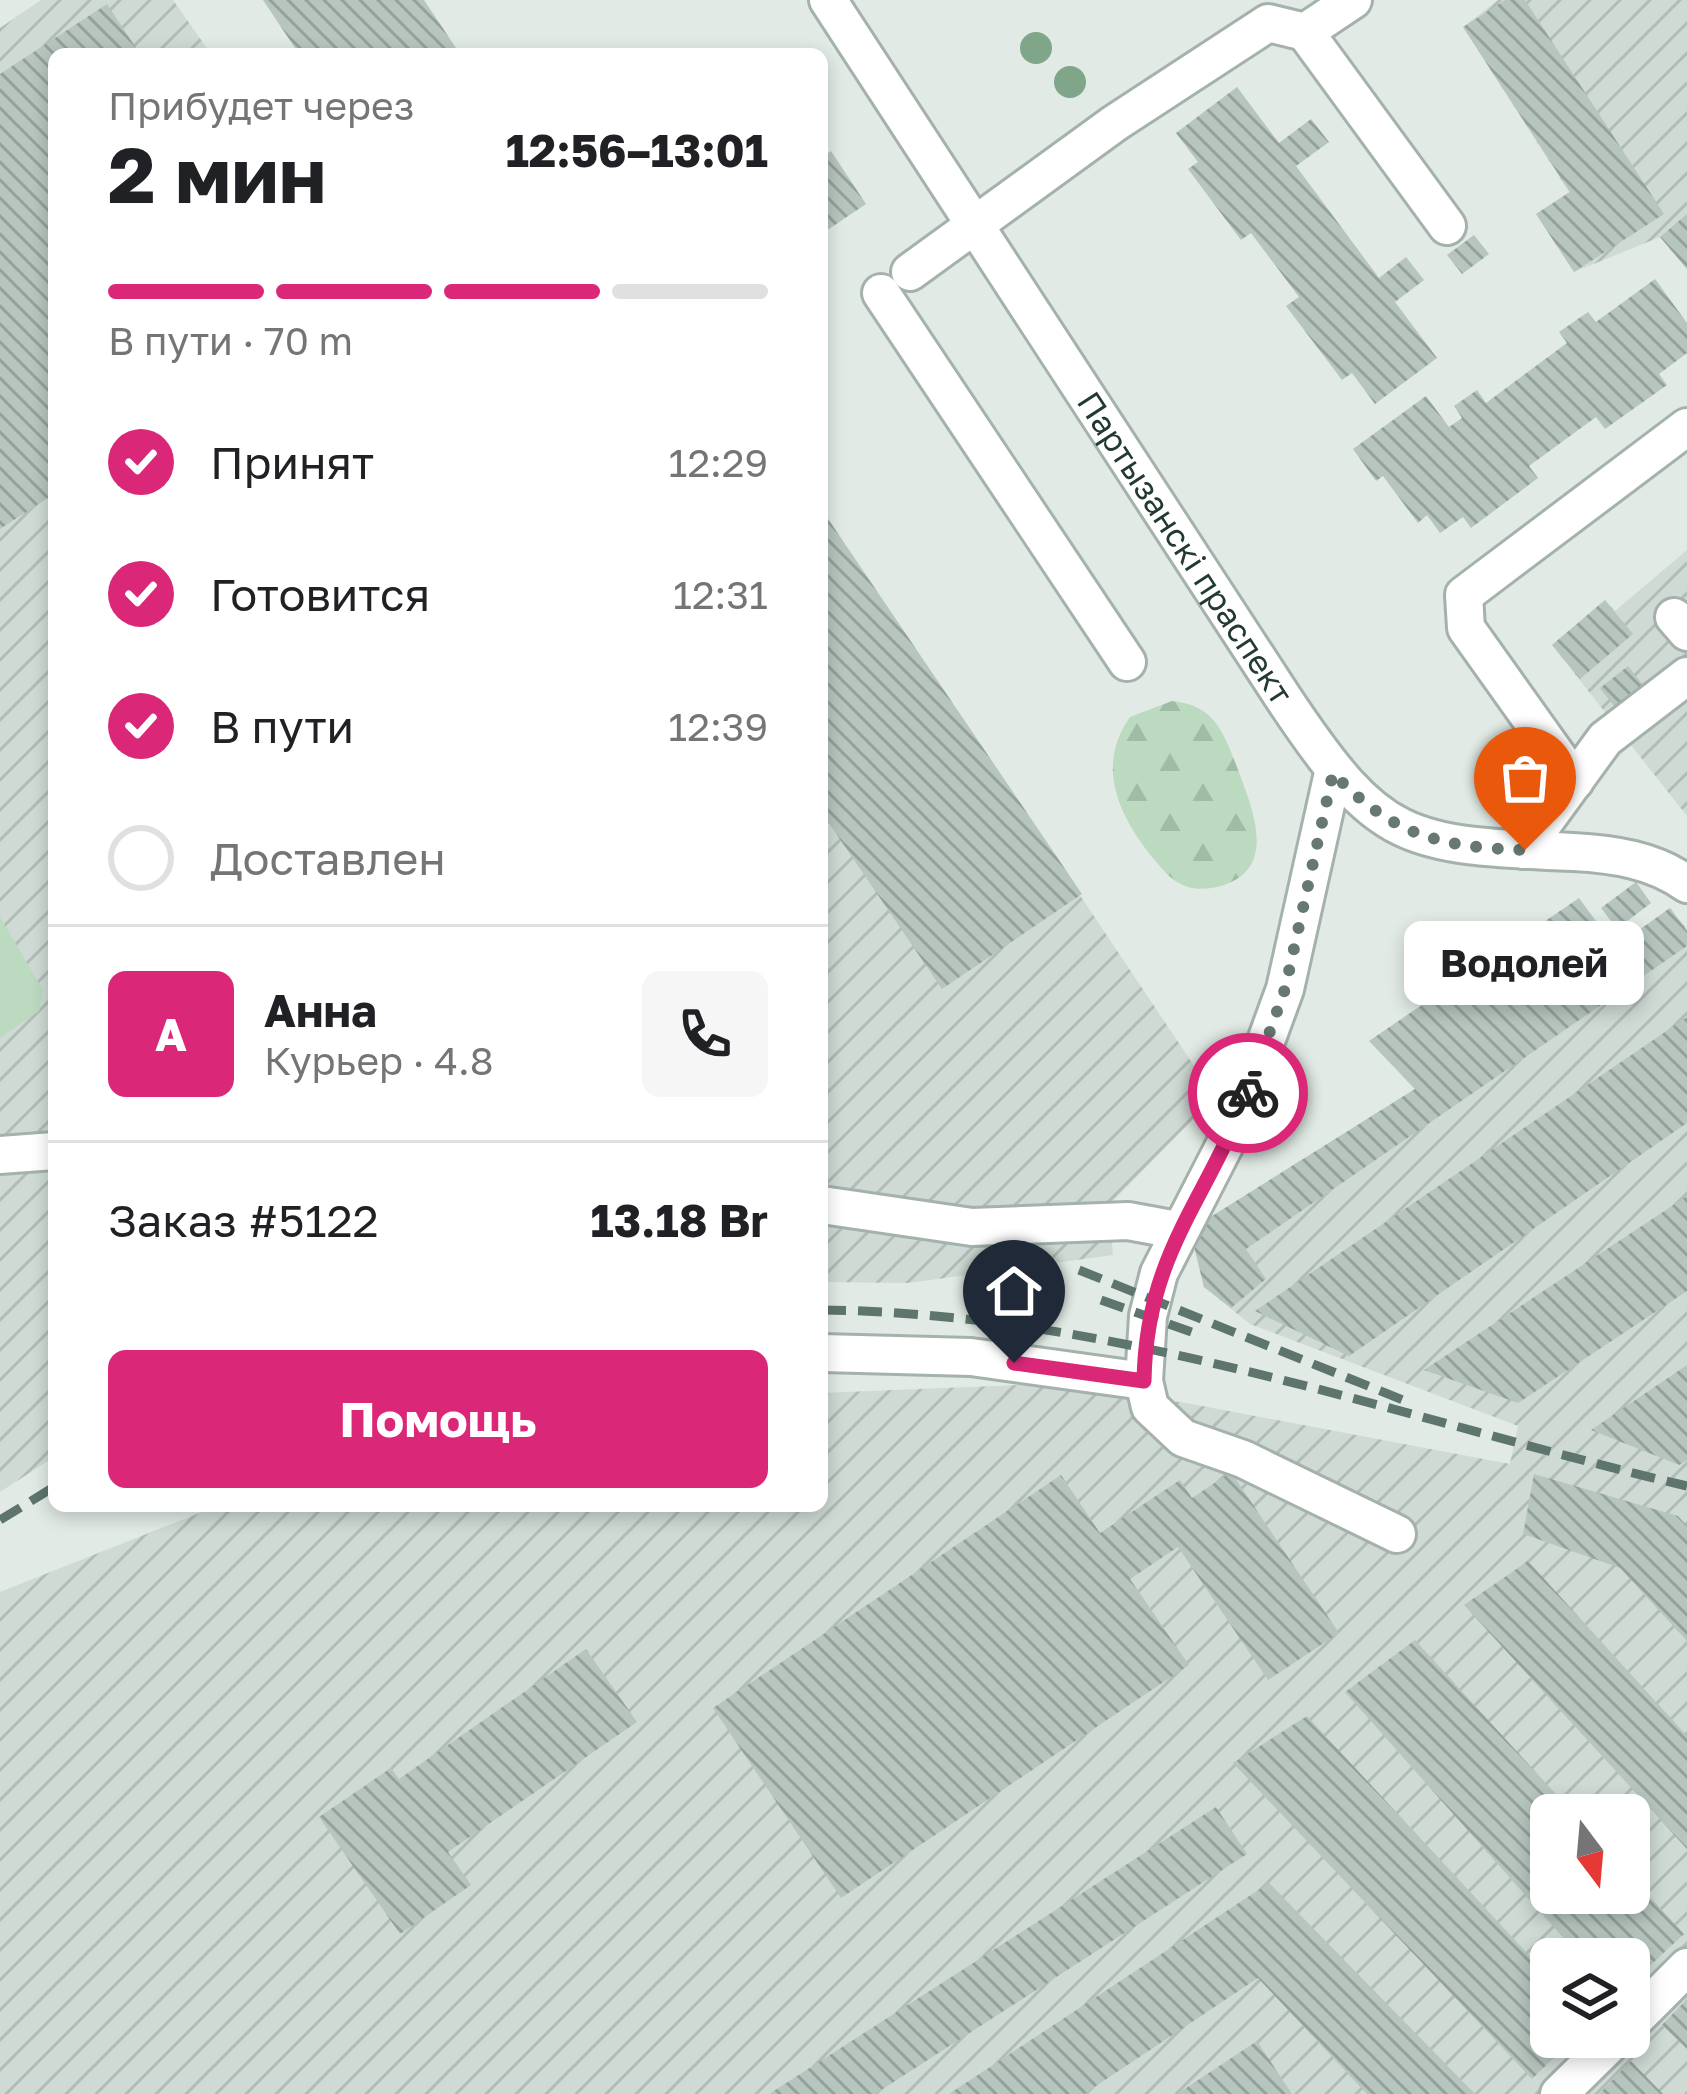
<!DOCTYPE html>
<html lang="ru">
<head>
<meta charset="utf-8">
<style>
  body { margin:0; font-family:"Golos Text",sans-serif; background:#f6f6f6; color:#202124; height:100vh; display:flex; flex-direction:column; font-size:45px; white-space:nowrap }
  * { box-sizing:border-box; margin:0 }
  p { font-size:39px; color:#757577 }
  .icon { flex:none; width:66px; height:66px; fill:none; stroke:currentColor; stroke-width:2; stroke-linecap:round; stroke-linejoin:round }
  .map { position:relative; flex:1; overflow:hidden }
  .details { position:absolute; left:48px; top:48px; width:780px; height:1464px; display:flex; flex-direction:column; background:#fff; border-radius:18px; box-shadow:0 6px 18px #0003 }
  .details>* { flex:none }
  .needle { width:78px; rotate:164deg }
  .tools { position:absolute; left:1530px; top:1794px; display:grid; gap:24px }
  .tools a { display:grid; place-items:center; width:120px; height:120px; border-radius:18px; background:#fff; box-shadow:0 6px 18px #0003; font-size:60px }
  .pin { position:absolute; display:grid; place-items:center; width:102px; height:102px; color:#fff; margin:-123px -51px; border-radius:50% 50% 50% 0; rotate:-45deg; box-shadow:0 0 12px #0007 }
  .pin .icon { rotate:45deg }
  .courier { position:absolute; display:grid; place-items:center; width:120px; height:120px; margin:-60px; border:9px solid #db2777; border-radius:50%; background:#fff; color:#222; box-shadow:0 3px 15px #0007 }
  .bubble { position:absolute; height:84px; border-radius:18px; background:#fff; box-shadow:0 6px 18px #0003; font-size:39px; font-weight:700; line-height:84px; text-align:center }
  .headline em { font-style:normal; font-weight:700 }
  .headline div { display:flex; flex-direction:column-reverse }
  .headline { display:flex; align-items:center; justify-content:space-between; height:204px; padding:0 60px }
  h1 { font-size:78px; font-weight:700; line-height:90px }
  .bar { display:grid; grid-template-columns:repeat(4,1fr); gap:18px 12px; align-content:center; height:144px; padding:0 60px }
  .bar i { height:15px; border-radius:9px; background:#e0e0e0 }
  .bar .active { background:#db2777 }
  .bar p { grid-column:span 4 }
  .line { display:flex; align-items:center; gap:30px; padding:0 60px; border-top:3px solid #e0e0e0 }
  .line div { flex:1 }
  .round { display:grid; place-items:center; flex:none; width:126px; height:126px; border-radius:18px; background:#f6f6f6 }
  ol { padding:0 60px; list-style:none }
  li { display:flex; align-items:center; gap:36px; height:132px }
  li p { margin-inline-start:auto }
  li .icon { padding:12px; border-radius:50%; background:#db2777; color:#fff; stroke-width:4 }
  li:last-child { color:#757577 }
  li i { width:66px; height:66px; border:6px solid #e0e0e0; border-radius:50% }
  .cta { display:flex; gap:24px; margin-top:auto; padding:24px 60px }
  .cta a { flex:1; height:138px; border-radius:18px; background:#db2777; color:#fff; font-size:48px; font-weight:700; line-height:138px; text-align:center }
  .map>svg:first-child { display:block }
  .industrial { fill:url(#industrial-furrows); fill-rule:evenodd }
  .green { fill:#bbdac0 }
  .forest { fill:url(#forest-firs) }
  .building { fill:url(#building-back-hatch) }
  .lines { fill:none; stroke-linecap:round; stroke-linejoin:round }
  .minor-casing { stroke:#a4b2ab; stroke-width:42 }
  .minor { stroke:#fff; stroke-width:36 }
  .rail { stroke:#5d756c; stroke-width:9; stroke-dasharray:24 12; stroke-linecap:butt }
  .tree { fill:#80a68a }
  .done { stroke:#667870; stroke-width:12; stroke-dasharray:0 21.6 }
  .route { stroke:#db2777; stroke-width:15 }
  .labels { text-anchor:middle; stroke-width:9; stroke-linejoin:round; paint-order:stroke }
  .street-label { font-size:33px; fill:#233a31; stroke:#f1f7f3 }
</style>
</head>
<body>
<div class="map">
<svg width="1687" height="2094" viewBox="0 0 1687 2094">
  <defs>
    <pattern id="industrial-furrows" width="10" height="10" patternUnits="userSpaceOnUse" patternTransform="scale(3)"><rect width="10" height="10" fill="#cfdad4"/><path d="M-1 1l2-2M0 10L10 0M9 11l2-2" fill="none" stroke="#b1bcb6"/></pattern>
    <pattern id="forest-firs" width="22" height="20" patternUnits="userSpaceOnUse" patternTransform="scale(3)"><rect width="22" height="20" fill="#bbdac0"/><path d="M5 1l3.5 6h-7zM16 11l3.5 6h-7z" fill="#a0bca5"/></pattern>
    <pattern id="building-back-hatch" width="6" height="6" patternUnits="userSpaceOnUse" patternTransform="scale(3)"><rect width="6" height="6" fill="#b6c5be"/><path d="M-1 5l2 2M0 0l6 6M5-1l2 2" fill="none" stroke="#94a19b"/></pattern>
  </defs>
  <rect width="100%" height="100%" fill="#e1eae5"/>
  <path class="industrial" d="M41,0H173L211,54H54V1457L0,1492V28Z
    M1498,0H1687V269L1660,237L1574,272L1536,214L1569,192L1463,27Z
    M822,510L1215,1097L1109,1205L1113,1255L908,1283L822,1282Z
    M1687,550V816L1552,645L1605,600L1615,611Z
    M1670,908L1687,929V2094H0V1592L217,1506H822V1393L1044,1384L1186,1403L1510,1464L1518,1426L1250,1324L1204,1287L1190,1230L1415,1089ZM1551,1815H1629V1893H1551ZM1551,1959H1629V2037H1551Z"/>
  <path class="green" d="M0,917L43,990L39,1011L0,1038Z"/>
  <path class="forest" d="M1172,701C1214,705 1223,731 1237,767C1251,805 1279,867 1224,885C1213,889 1198,890 1188,887C1172,882 1163,870 1153,858C1119,816 1095,766 1130,717Z"/>
  <path class="building" d="M263,0H424L460,54H299Z
    M1505,0H1525L1664,214L1574,272L1536,214L1570,192L1463,27Z
    M107,4L140,54H54V494L0,529V74Z
    M1237,87L1279,143L1311,119L1329,142L1296,166L1379,278L1406,257L1424,280L1395,302L1437,358L1375,404L1352,373L1342,380L1286,306L1299,297L1251,233L1241,240L1188,169L1198,162L1176,133Z
    M831,151L866,204L826,231L822,157Z
    M1687,214V269L1660,237Z
    M1474,235L1489,254L1462,274L1447,255Z
    M1655,279L1687,323V353L1659,374L1667,385L1605,429L1596,417L1529,466L1538,478L1471,528L1463,517L1440,533L1427,515L1418,523L1383,476L1376,481L1353,449L1426,396L1449,427L1462,418L1454,406L1477,390L1486,403L1567,343L1559,332L1588,312L1596,322Z
    M822,510L1082,894L942,989L822,813Z
    M1605,600L1633,634L1580,679L1552,645Z
    M1628,666L1646,689L1618,711L1600,688Z
    M1636,882L1651,903L1617,929L1601,908Z
    M1579,898L1615,947L1670,908L1687,931V946L1246,1249L1266,1279L1231,1308L1204,1287L1190,1230L1415,1089L1369,1041Z
    M1687,1017V1123L1349,1356L1255,1311Z
    M1687,1196V1291L1518,1403L1424,1370Z
    M1687,1365V1460L1679,1465L1591,1430Z
    M1231,1472L1339,1633L1268,1680L1178,1547L1130,1579L1189,1665L841,1898L713,1708L1061,1475L1100,1533L1180,1480L1192,1498Z
    M1534,1474L1678,1516L1687,1526V1641L1620,1568L1523,1534Z
    M1528,1561L1687,1736V1849L1464,1605Z
    M1415,1640L1575,1815H1551V1893H1629V1874L1684,1934L1629,1985V1959H1582L1345,1692Z
    M586,1649L637,1722L448,1852L471,1885L400,1934L319,1817L391,1768L399,1779Z
    M1307,1716L1551,1979V2037H1575L1532,2079L1233,1763Z
    M1216,1807L1247,1854L875,2094H769Z
    M1269,1883L1475,2094H1367L1258,1978L1084,2094H949Z
    M1687,1999V2049L1662,2025Z
    M1257,2041L1292,2094H1177Z
    M1631,2061L1663,2094H1599Z"/>
  <g class="lines">
    <g class="minor-casing">
      <g id="minor">
        <path id="s1" d="M828,0L1284,699C1380,843 1404,845 1573,852C1613,854 1654,860 1687,884"/>
        <path d="M1305,32L1353,0"/>
        <path d="M910,272L1115,123L1268,23L1305,32L1447,226"/>
        <path d="M881,293L1127,662"/>
        <path d="M1674,617L1687,632"/>
        <path d="M1333,773L1285,989L1236,1123L1159,1273L1148,1316L1144,1381L1150,1407L1183,1438L1243,1459L1397,1534"/>
        <path d="M1575,781L1466,628L1464,595L1687,427"/>
        <path d="M1524,850L1605,739L1687,676"/>
        <path d="M0,1155L54,1151"/>
        <path d="M822,1205L972,1227L1128,1221L1177,1230"/>
        <path d="M822,1353L971,1357L1144,1381"/>
        <path d="M1629,2025L1687,1967"/>
        <path d="M1559,2094L1617,2037"/>
      </g>
    </g>
    <use href="#minor" class="minor"/>
    <path class="rail" d="M1079,1270L1403,1400
      M1101,1300L1197,1334
      M822,1310C1118,1313 1401,1419 1687,1486
      M0,1520L54,1487"/>
  </g>
  <g class="tree">
    <circle cx="1036" cy="48" r="16"/>
    <circle cx="1070" cy="82" r="16"/>
  </g>
  <g class="lines">
    <path class="done" d="M1248,1093L1285,989L1333,773C1393,836 1440,847 1525,850"/>
    <path class="route" d="M1014,1363L1144,1381C1146,1255 1205,1202 1248,1093"/>
  </g>
  <g class="labels">
    <g class="street-label">
      <text dy="12" stroke="none"><textPath href="#s1" startOffset="654">Партызанскі праспект</textPath></text>
    </g>
  </g>
</svg>
<div class="tools">
<a><svg class="needle" viewBox="-14 -14 28 28"><path d="M0-13l5 13h-10z" fill="#e53935"/><path d="M0 13l5-13h-10z" fill="#757577"/></svg></a>
<a><svg class="icon" aria-label="layers" viewBox="0 0 24 24"><path d="M12 4l9 5-9 5-9-5zM3 14l9 5 9-5"/></svg></a>
</div>
<div class="pin" style="left:1525px;top:850px;background:#ea580c"><svg class="icon" aria-label="bag" viewBox="0 0 24 24"><path d="M5 8h14l-1 12H6zM9 8a3 3 0 0 1 6 0"/></svg></div>
<div class="pin" style="left:1014px;top:1363px;background:#1f2937"><svg class="icon" aria-label="home" viewBox="0 0 24 24"><path d="M3 11l9-7 9 7M6 9v11h12V9"/></svg></div>
<div class="courier" style="left:1248px;top:1093px"><svg class="icon" aria-label="bike" viewBox="0 0 24 24"><circle cx="6" cy="16" r="4"/><circle cx="18" cy="16" r="4"/><path d="M6 16l4-8h5l3 8M10 8l3 8H6M13 5h3"/></svg></div>
<div class="bubble" style="left:1404px;top:921px;width:240px">Водолей</div>
<section class="details">
<div class="headline"><div><h1>2 мин</h1><p>Прибудет через</p></div><em>12:56–13:01</em></div>
<div class="bar"><i class="active"></i><i class="active"></i><i class="active"></i><i></i><p>В пути · 70 m</p></div>
<ol>
<li><svg class="icon" aria-label="check" viewBox="0 0 24 24"><path d="M5 12l5 5 9-10"/></svg>Принят<p>12:29</p></li>
<li><svg class="icon" aria-label="check" viewBox="0 0 24 24"><path d="M5 12l5 5 9-10"/></svg>Готовится<p>12:31</p></li>
<li><svg class="icon" aria-label="check" viewBox="0 0 24 24"><path d="M5 12l5 5 9-10"/></svg>В пути<p>12:39</p></li>
<li><i></i>Доставлен</li>
</ol>
<div class="line" style="height:216px"><b class="round" style="background:#db2777;color:#fff">А</b><div><b>Анна</b><p>Курьер · 4.8</p></div><a class="round"><svg class="icon" aria-label="phone" viewBox="0 0 24 24"><path d="M5 4h4l2 5-3 2q2 4 5 5l2-3 5 2v4C11 20 4 13 5 4z"/></svg></a></div>
<div class="line" style="height:156px"><div>Заказ #5122</div><b>13.18 Br</b></div>
<div class="cta"><a>Помощь</a></div>
</section>
</div>
</body>
</html>
